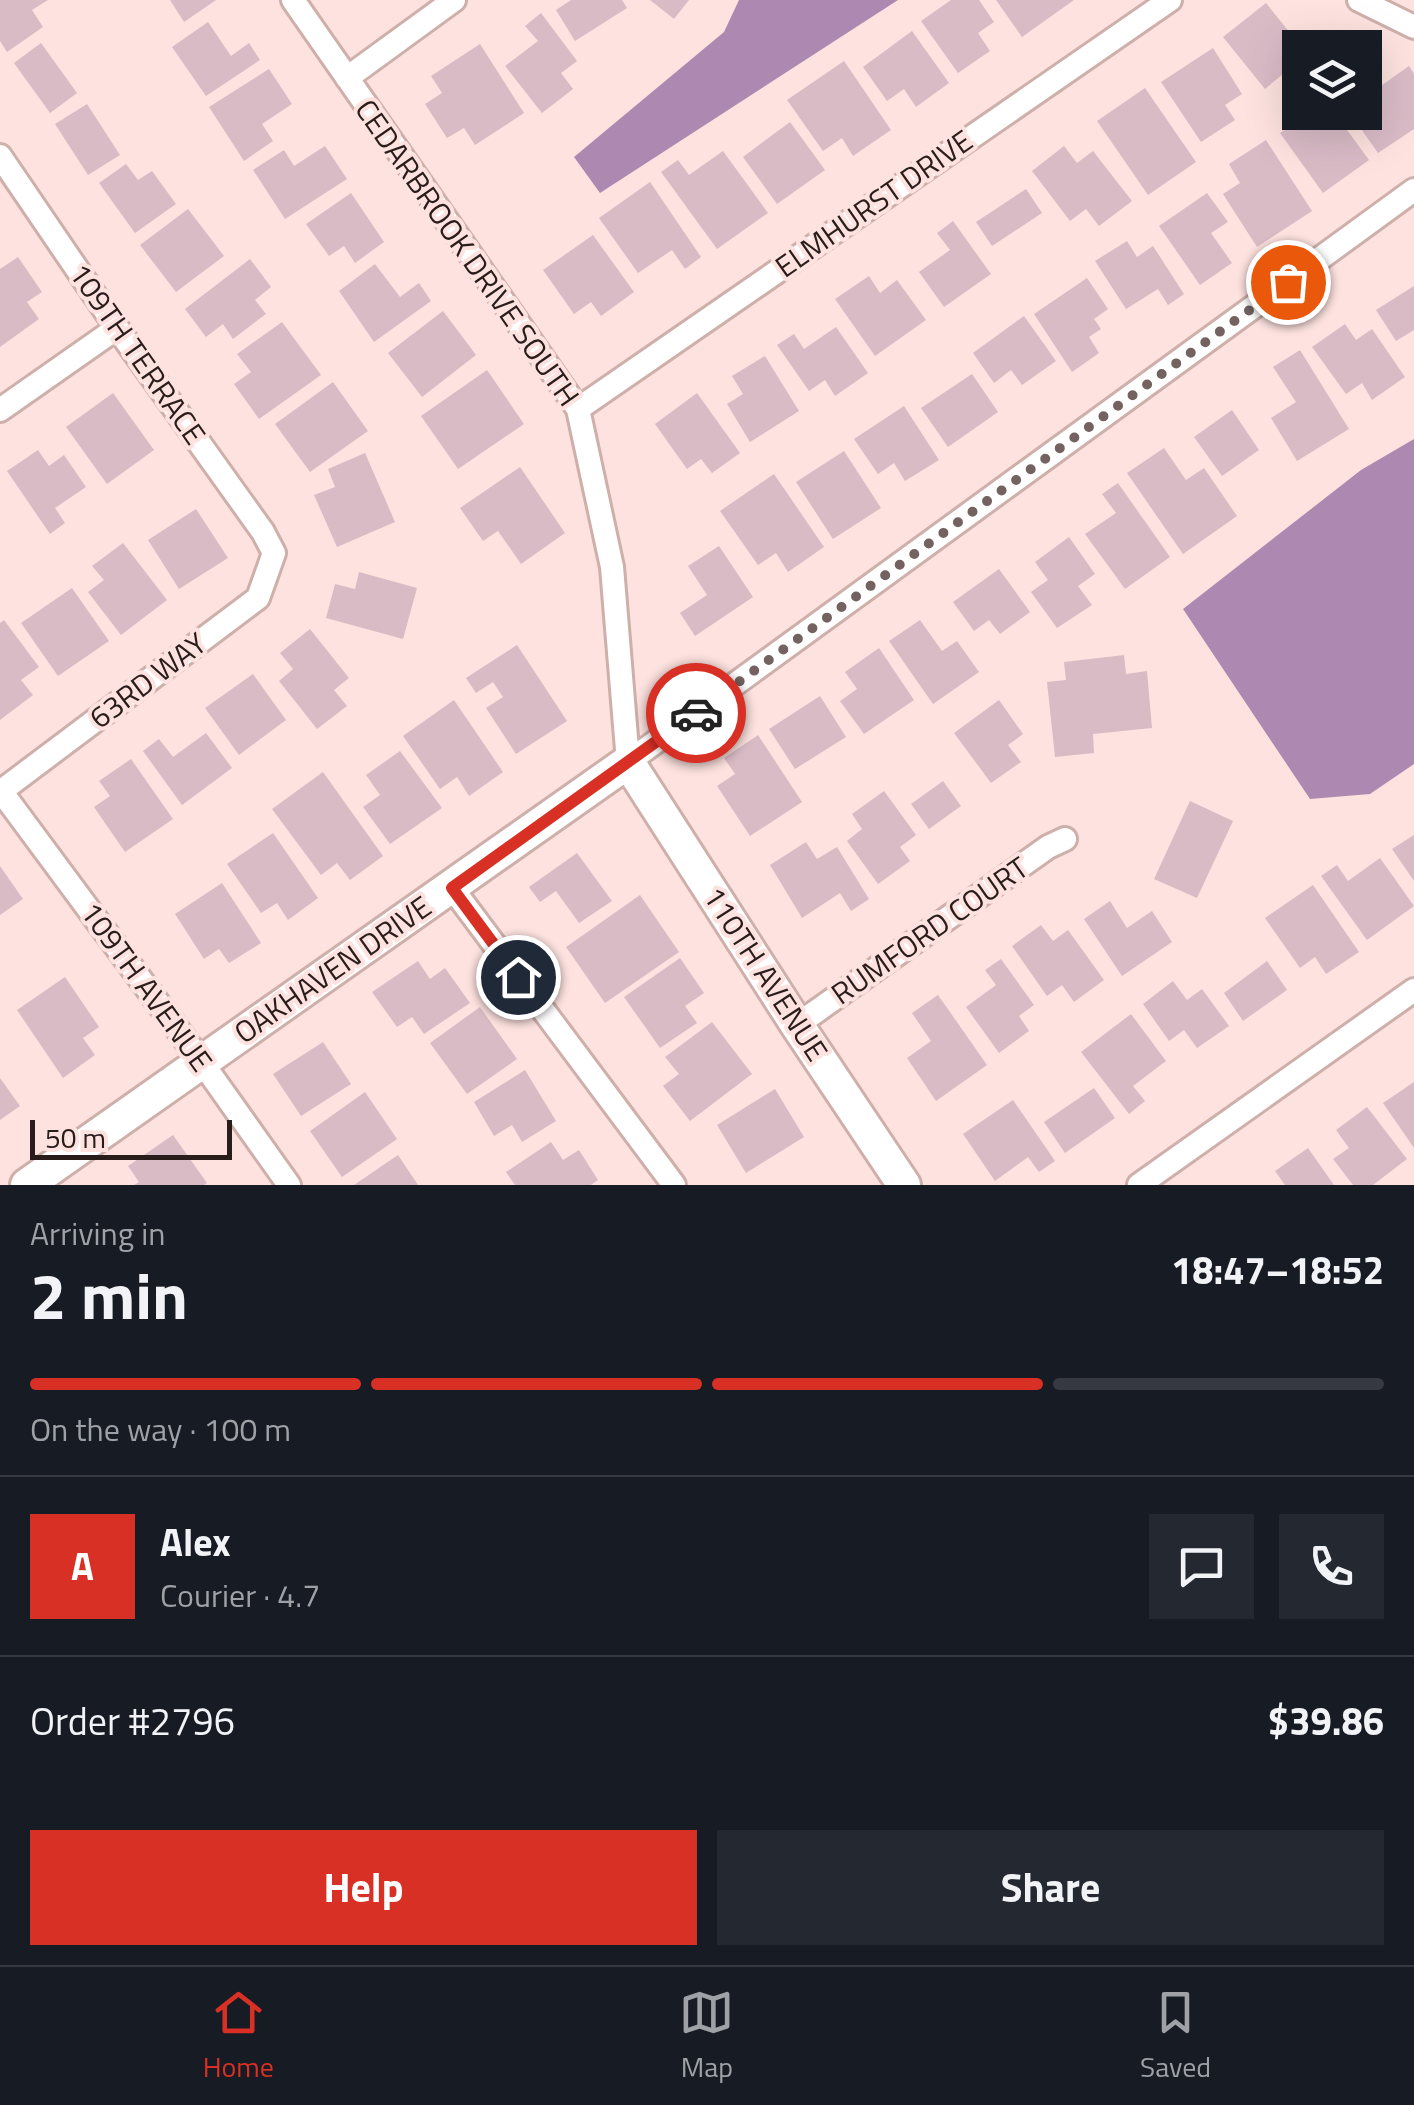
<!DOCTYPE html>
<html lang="en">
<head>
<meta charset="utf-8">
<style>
  body { margin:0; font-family:"Titillium Web",sans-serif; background:#242831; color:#f1f3f6; height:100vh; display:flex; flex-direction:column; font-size:38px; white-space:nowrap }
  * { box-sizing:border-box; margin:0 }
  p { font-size:32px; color:#9ea1a6 }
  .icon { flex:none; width:55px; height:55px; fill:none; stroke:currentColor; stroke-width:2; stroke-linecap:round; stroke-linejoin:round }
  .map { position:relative; height:1185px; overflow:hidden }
  .side { display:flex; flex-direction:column; background:#171b24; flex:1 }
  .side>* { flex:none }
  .buttons { position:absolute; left:1282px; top:30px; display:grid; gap:20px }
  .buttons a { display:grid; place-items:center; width:100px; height:100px; border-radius:0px; background:#171b24; box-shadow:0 10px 40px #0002; font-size:50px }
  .scale { position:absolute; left:30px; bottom:25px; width:202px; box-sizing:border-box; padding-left:10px; border:5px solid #281d1b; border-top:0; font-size:28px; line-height:35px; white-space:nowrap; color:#281d1b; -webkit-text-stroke:8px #fde2df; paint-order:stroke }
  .pin { position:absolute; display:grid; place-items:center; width:85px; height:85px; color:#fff; margin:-42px; border:5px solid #fff; border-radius:50%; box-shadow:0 2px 10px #0007 }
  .courier { position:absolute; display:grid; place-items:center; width:100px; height:100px; margin:-50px; border:8px solid #d93025; border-radius:50%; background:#fff; color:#222; box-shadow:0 2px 12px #0007 }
  .overview em { font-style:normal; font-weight:700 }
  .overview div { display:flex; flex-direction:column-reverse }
  .overview { display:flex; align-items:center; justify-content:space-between; height:170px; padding:0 30px }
  h1 { font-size:65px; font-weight:700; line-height:75px }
  .bar { display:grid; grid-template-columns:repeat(4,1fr); gap:15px 10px; align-content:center; height:120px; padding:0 30px }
  .bar i { height:12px; border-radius:8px; background:#363941 }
  .bar .current { background:#d93025 }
  .bar p { grid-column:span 4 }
  .line { display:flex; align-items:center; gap:25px; padding:0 30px; border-top:2px solid #363941 }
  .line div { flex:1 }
  .round { display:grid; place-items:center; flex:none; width:105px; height:105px; border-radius:0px; background:#242831 }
  .button { display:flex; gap:20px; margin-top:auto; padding:20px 30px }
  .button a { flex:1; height:115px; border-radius:0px; background:#d93025; color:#fff; font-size:40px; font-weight:700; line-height:115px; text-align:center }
  .button a+a { background:#242831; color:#f1f3f6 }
  .tab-bar { display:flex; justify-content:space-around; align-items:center; height:140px; border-top:2px solid #363941; background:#171b24; font-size:28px; color:#9ea1a6 }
  .tab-bar a { display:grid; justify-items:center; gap:5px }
  .tab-bar .current { color:#d93025 }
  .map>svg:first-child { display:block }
  .water { fill:#ad89b1 }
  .building { fill:#d9bbc6 }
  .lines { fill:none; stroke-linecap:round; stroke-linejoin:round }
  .street-casing { stroke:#ceafaa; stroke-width:28 }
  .secondary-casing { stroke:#ceafaa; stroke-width:38 }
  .street { stroke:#fff; stroke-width:22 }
  .secondary { stroke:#fff; stroke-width:32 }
  .done { stroke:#736260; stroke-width:10; stroke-dasharray:0 18 }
  .route { stroke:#d93025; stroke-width:12 }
  .labels { text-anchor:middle; stroke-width:8; stroke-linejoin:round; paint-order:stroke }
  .street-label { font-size:30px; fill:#281d1b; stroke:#fde2df }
</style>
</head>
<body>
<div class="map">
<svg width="1414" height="1185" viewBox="0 0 1414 1185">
  <rect width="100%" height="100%" fill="#fde2df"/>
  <path class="water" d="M739,0H898L600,193L574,157L724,32Z
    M1414,439V764L1370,794L1310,799L1183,609L1361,470Z"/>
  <path class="building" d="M0,0H48L32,10L43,27L7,52L0,41Z
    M170,0H216L184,22Z
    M571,0H622L627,8L575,41L556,10Z
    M650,0H689L674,19Z
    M951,0H979L994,22L978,33L990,51L958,73L921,21Z
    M996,0H1074L1022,37Z
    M1266,3L1302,48H1300V60L1265,89L1223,37Z
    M541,13L577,61L561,73L573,89L542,113L505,66L538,41L525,26Z
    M208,22L231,56L249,43L260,60L206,96L172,47Z
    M912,31L949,83L916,107L904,89L887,101L863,67Z
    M41,43L77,93L50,113L14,63Z
    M480,44L524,113L475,145L464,128L447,138L425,104L442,93L431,76Z
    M1213,48L1242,94L1225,105L1235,120L1201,142L1161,82Z
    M844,61L891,130L853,156L842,138L823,151L787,100Z
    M1409,66L1414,74V129L1378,153L1349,112H1365V97Z
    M269,69L292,104L262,124L273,141L244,161L209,107Z
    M1145,88L1196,162L1148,195L1097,121Z
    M87,104L120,155L88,175L55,124Z
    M1309,112H1334L1369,160L1323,193L1280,133Z
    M790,122L825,170L777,204L743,157Z
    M1266,140L1312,211L1257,247L1223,194L1240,183L1229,164Z
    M325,146L347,179L285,219L253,170L284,150L294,166Z
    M1064,146L1077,163L1093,151L1132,201L1099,226L1086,209L1070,221L1032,171Z
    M723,151L768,213L717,249L661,172L678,160L689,175Z
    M126,164L138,180L152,171L176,204L135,233L99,183Z
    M650,182L701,257L685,269L672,250L638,273L599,218Z
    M1026,189L1042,213L992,246L976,222Z
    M351,193L384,242L355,263L344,246L329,256L306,224Z
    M1207,193L1228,222L1211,233L1232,263L1200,285L1159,226Z
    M188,209L224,256L176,292L140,245Z
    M953,221L991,274L944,307L919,272L950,250L937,233Z
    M593,235L634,292L601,316L591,302L574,314L543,270Z
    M1127,241L1137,257L1153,246L1184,294L1168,305L1158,289L1126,309L1095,261Z
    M18,257L42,292L27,302L39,319L0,347V269Z
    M250,259L271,287L255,300L266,314L233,339L223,324L206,337L185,309Z
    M375,264L400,297L419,283L431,301L374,342L339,291Z
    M869,276L880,293L897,280L926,320L875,356L835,299Z
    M1087,278L1108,309L1094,319L1101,329L1089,337L1099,353L1072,372L1034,314Z
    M1414,286V330L1396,341L1376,310Z
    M443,311L476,355L422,397L388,353Z
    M1024,316L1056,361L1022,385L1011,370L994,383L973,353Z
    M282,322L321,375L259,419L234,384L251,372L237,354Z
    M1345,324L1356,340L1372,329L1405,377L1372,400L1362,383L1346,394L1312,347Z
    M836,327L868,373L835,396L825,380L809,391L777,345L794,334L804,349Z
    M1300,350L1349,429L1297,461L1271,418L1296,402L1273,367Z
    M765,356L799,411L750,442L727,404L743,394L732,376Z
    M487,370L524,424L458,469L421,416Z
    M972,374L998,412L948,447L921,408Z
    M333,382L368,431L310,472L275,424Z
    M113,393L154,450L107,484L66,427Z
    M697,393L740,453L712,473L701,459L687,469L655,424Z
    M904,406L939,460L905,481L894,463L878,474L854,439Z
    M1232,410L1259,450L1222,476L1194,437Z
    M1164,448L1186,480L1204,468L1237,516L1183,554L1127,473Z
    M38,450L49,466L64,455L86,487L55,508L65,523L50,534L7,471Z
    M844,451L881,508L833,539L796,482Z
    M365,453L395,522L337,547L314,495L335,487L328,469Z
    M520,467L565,533L521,564L498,531L483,541L460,508Z
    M774,474L824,547L788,572L776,553L758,565L720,511Z
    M1118,483L1170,557L1125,589L1085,534L1116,513L1102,494Z
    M196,509L228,558L179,589L148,540Z
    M1069,537L1095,574L1078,586L1092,605L1057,628L1031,592L1048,580L1035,562Z
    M123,543L167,600L121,635L88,592L104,580L92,566Z
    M719,546L753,597L695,636L680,613L707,595L688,566Z
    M999,569L1030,612L1000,634L989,620L974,631L953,602Z
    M359,572L417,588L403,639L326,618L335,584L355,589Z
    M72,588L109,641L58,676L21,623Z
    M4,620L39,667L21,680L33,695L0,720V623Z
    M920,620L942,651L957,641L979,672L933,704L889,641Z
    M310,629L349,678L334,690L347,706L317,729L279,681L293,669L280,653Z
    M517,645L567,721L516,754L486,708L503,697L493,682L476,693L466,678Z
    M879,648L914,700L864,734L840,701L857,689L845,672Z
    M1124,655L1126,674L1147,671L1152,728L1093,734L1094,753L1055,757L1047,682L1066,680L1064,662Z
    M253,674L286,720L239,755L205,708Z
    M820,696L846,737L795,769L769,729Z
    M454,700L503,772L469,796L457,777L440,789L403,736Z
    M999,700L1023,734L1008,745L1021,762L991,783L954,733Z
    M206,733L232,768L182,805L143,751L159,739L173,757Z
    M758,735L802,802L750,836L717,786L735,774L724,758Z
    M400,751L442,808L390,844L363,807L380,795L366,775Z
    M131,759L173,819L125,852L94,807L110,796L99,781Z
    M323,772L383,856L350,880L337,863L321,875L272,809Z
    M943,781L961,806L929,829L911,804Z
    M884,791L916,835L900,847L910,861L878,884L847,841L862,829L852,814Z
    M1190,801L1233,821L1197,898L1154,879Z
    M273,833L318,898L288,920L277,903L261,913L227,864Z
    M1414,835V881L1392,849Z
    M806,842L817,859L837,847L869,899L851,911L840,893L802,918L770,865Z
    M577,853L612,901L579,923L556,891L540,902L529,887Z
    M1380,858L1414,906L1367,940L1321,876L1337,865L1348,881Z
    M0,866L23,899L0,915Z
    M222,883L261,943L229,963L219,949L204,959L175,914Z
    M1313,885L1359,952L1326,974L1315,957L1300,968L1265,918Z
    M640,895L679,952L605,1003L566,947Z
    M1110,901L1127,928L1152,911L1172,942L1122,976L1084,919Z
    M1041,925L1053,941L1068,930L1104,980L1074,1002L1062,985L1047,996L1012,946Z
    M680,958L704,993L685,1006L697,1023L660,1048L624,997Z
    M1001,959L1034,1005L1019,1016L1029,1031L999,1053L966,1007L996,985L985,970Z
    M418,961L430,979L445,968L470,1003L424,1034L412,1017L397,1027L372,992Z
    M1267,961L1287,990L1243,1021L1224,993Z
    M65,977L99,1027L83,1038L95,1055L63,1078L17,1010Z
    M1173,981L1187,1000L1202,989L1229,1026L1197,1048L1184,1030L1169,1041L1143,1004Z
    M938,995L987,1065L936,1101L907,1058L931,1041L912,1013Z
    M480,1007L517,1059L467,1094L430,1043Z
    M1131,1014L1166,1061L1133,1086L1145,1101L1129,1114L1081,1052Z
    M712,1022L752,1074L690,1121L663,1086L679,1074L665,1057Z
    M323,1042L351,1084L301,1116L273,1074Z
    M525,1070L556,1121L522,1142L512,1125L494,1136L474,1102Z
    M0,1078L20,1106L0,1120Z
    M1414,1082V1148L1383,1103Z
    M1094,1088L1115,1118L1065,1153L1044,1122Z
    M775,1089L804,1137L746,1173L717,1125Z
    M365,1092L397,1139L342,1177L310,1131Z
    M1013,1100L1055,1161L1039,1172L1028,1157L995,1181L963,1134Z
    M1367,1107L1407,1159L1373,1185H1353L1333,1159L1349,1148L1336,1130Z
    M173,1135L207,1183L204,1185H134L139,1182L128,1166Z
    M551,1142L563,1160L579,1150L598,1180L591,1185H515L506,1172Z
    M1308,1148L1334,1185H1285L1275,1171Z
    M398,1155L418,1185H354Z"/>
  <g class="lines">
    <g class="street-casing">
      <path id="street" d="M293,0L578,409L612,567L628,762
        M1359,0L1414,27
        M347,78L454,0
        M0,156L117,328L263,532L274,553L258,598L0,792
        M578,409L1170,0
        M0,410L117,328
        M628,762L1414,190
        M1,791L201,1061L289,1185
        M452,888L674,1185
        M797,1025L1048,847L1065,839
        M1139,1185L1414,990"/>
    </g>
    <g class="secondary-casing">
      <path id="secondary" d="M27,1185L628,762L797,1025L904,1185"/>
    </g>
    <use href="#street" class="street"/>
    <use href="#secondary" class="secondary"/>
  </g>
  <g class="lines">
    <path class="done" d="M696,713L1288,282"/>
    <path class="route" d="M518,977L452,888L696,713"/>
  </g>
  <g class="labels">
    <g class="street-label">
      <text transform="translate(874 204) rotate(-35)" y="10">ELMHURST DRIVE</text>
      <text transform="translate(467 253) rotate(55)" y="10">CEDARBROOK DRIVE SOUTH</text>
      <text transform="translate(137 354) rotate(55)" y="10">109TH TERRACE</text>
      <text transform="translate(148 681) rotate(-37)" y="10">63RD WAY</text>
      <text transform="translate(930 931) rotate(-35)" y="10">RUMFORD COURT</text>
      <text transform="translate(333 970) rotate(-35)" y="10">OAKHAVEN DRIVE</text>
      <text transform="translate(765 974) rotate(57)" y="10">110TH AVENUE</text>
      <text transform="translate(146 987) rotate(54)" y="10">109TH AVENUE</text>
    </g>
  </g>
</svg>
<div class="buttons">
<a><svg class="icon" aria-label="layers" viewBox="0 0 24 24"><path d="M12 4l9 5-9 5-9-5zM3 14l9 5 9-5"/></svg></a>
</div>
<div class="scale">50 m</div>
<div class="pin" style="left:1288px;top:282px;background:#ea580c"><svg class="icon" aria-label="bag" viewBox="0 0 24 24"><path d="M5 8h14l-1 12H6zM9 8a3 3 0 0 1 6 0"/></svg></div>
<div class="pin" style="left:518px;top:977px;background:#1f2937"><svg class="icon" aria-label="home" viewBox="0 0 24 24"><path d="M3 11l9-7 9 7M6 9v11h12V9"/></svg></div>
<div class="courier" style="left:696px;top:713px"><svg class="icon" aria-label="car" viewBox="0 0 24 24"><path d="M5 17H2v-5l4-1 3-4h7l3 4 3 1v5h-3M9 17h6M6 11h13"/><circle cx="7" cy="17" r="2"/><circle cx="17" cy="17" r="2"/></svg></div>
</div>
<section class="side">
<div class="overview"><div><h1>2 min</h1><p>Arriving in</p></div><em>18:47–18:52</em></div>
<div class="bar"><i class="current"></i><i class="current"></i><i class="current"></i><i></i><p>On the way · 100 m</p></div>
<div class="line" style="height:180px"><b class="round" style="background:#d93025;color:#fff">A</b><div><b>Alex</b><p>Courier · 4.7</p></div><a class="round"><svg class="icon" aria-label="chat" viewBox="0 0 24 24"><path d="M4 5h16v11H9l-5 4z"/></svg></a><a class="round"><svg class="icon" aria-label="phone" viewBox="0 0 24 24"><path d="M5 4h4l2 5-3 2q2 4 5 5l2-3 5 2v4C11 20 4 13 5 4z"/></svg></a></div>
<div class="line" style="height:130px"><div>Order #2796</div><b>$39.86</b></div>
<div class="button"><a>Help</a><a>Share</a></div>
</section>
<nav class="tab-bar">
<a class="current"><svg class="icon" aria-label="home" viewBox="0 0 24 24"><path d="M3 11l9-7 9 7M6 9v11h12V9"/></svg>Home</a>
<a><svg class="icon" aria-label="map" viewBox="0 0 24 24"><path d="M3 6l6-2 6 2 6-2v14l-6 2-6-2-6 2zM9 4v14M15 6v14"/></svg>Map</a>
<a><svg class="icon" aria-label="saved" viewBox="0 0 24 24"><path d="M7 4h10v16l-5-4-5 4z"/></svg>Saved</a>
</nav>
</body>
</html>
